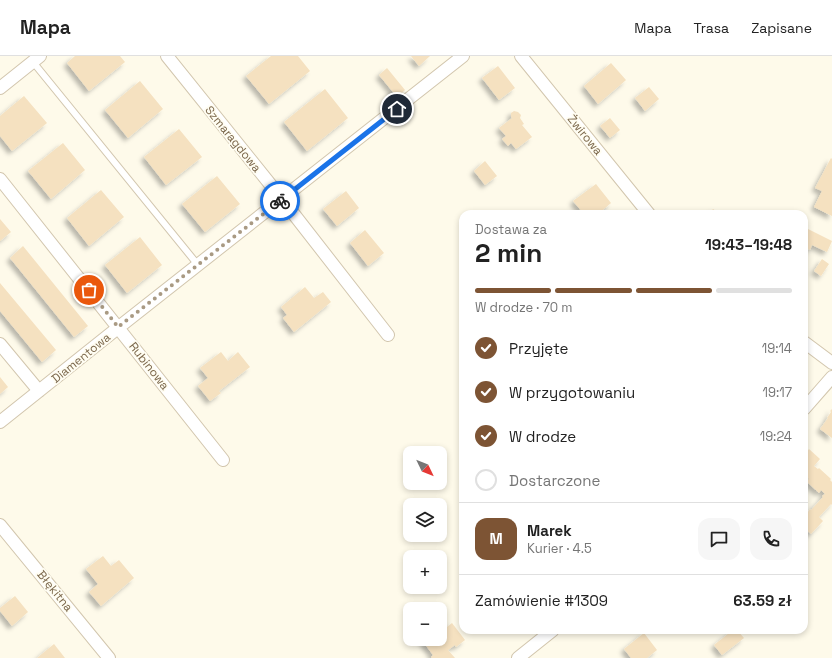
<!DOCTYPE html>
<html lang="pl">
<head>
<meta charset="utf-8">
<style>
  body { margin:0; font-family:"Space Grotesk",sans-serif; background:#f6f6f6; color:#222; height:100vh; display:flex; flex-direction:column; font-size:15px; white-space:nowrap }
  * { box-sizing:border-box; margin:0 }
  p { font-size:13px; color:#767676 }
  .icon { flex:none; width:22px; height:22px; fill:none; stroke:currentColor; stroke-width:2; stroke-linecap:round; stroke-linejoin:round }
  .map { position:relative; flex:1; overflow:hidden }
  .drawer { position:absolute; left:459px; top:154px; width:349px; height:424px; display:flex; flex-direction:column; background:#fff; border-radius:12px; box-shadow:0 2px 6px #0003 }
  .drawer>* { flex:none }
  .needle { width:26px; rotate:133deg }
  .tools { position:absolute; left:403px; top:390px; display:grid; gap:8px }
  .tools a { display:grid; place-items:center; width:44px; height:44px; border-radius:8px; background:#fff; box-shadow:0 2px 6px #0003; font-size:20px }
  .pin { position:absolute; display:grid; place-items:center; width:34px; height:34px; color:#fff; margin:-17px; border:2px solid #fff; border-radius:50%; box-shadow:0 1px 4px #0007 }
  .courier { position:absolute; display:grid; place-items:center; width:40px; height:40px; margin:-20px; border:3px solid #1a73e8; border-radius:50%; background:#fff; color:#222; box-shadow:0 1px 5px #0007 }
  .headline em { font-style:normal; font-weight:800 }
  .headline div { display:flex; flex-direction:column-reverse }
  .headline { display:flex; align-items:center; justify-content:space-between; height:68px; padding:0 16px }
  h1 { font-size:26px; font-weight:800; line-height:30px }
  .bar { display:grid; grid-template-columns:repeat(4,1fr); gap:6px 4px; align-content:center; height:48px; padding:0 16px }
  .bar i { height:5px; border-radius:3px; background:#e0e0e0 }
  .bar .current { background:#7d5434 }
  .bar p { grid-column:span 4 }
  .line { display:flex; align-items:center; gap:10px; padding:0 16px; border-top:1px solid #e0e0e0 }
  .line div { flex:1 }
  .round { display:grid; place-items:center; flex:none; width:42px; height:42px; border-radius:12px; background:#f6f6f6 }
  ol { padding:0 16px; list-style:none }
  li { display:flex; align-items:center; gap:12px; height:44px }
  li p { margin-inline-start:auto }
  li .icon { padding:4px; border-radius:50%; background:#7d5434; color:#fff; stroke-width:4 }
  li:last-child { color:#767676 }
  li i { width:22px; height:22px; border:2px solid #e0e0e0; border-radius:50% }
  header { display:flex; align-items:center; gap:24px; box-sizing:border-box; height:56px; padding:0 20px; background:#fff; border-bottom:1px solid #e0e0e0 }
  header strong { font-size:19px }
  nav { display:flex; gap:22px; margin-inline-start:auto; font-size:14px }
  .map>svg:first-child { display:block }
  .building { fill:#f5e1c0; filter:url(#shadow) }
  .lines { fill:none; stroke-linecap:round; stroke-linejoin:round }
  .lane-casing { stroke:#d2c6ae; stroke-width:8 }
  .street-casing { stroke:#d2c6ae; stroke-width:14 }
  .lane { stroke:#fff; stroke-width:6 }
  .street { stroke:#fff; stroke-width:12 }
  .done { stroke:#a99a83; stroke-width:4; stroke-dasharray:0 7.2 }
  .route { stroke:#1a73e8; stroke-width:5 }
  .labels { text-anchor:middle; stroke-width:3.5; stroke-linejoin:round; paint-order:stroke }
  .street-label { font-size:12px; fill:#7b674b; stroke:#fffdf2 }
</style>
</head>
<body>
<header>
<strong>Mapa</strong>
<nav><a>Mapa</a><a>Trasa</a><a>Zapisane</a></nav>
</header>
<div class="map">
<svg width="832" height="602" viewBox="0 0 832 602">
  <defs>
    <filter id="shadow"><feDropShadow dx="-3.5" dy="3.5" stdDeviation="2" flood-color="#0004"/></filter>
  </defs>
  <rect width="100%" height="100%" fill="#fefaea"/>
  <path class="building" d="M75,0H120L125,6L89,35L67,7Z
    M271,0H298L310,15L269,48L246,20Z
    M411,0H430L419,10Z
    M611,7L626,24L598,48L584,30Z
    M498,10L515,32L499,44L482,22Z
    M387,12L405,34L397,41L379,19Z
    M140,25L163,53L128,82L105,54Z
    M649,31L659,43L645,55L635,42Z
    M325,33L348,62L307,95L284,66Z
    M24,40L47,67L12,95L0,80V60Z
    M514,55L518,56L521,59L520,62L524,68L522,69L532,81L516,93L511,87L508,90L502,83L506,80L499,72L512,62L511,61V57Z
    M610,62L620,74L610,82L600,70Z
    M179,73L202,101L166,129L144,101Z
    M63,87L85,114L51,143L28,115Z
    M831,102L832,103V160L814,151L822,135L815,132Z
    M485,105L497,120L485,129L474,115Z
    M217,120L240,148L205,176L182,148Z
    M596,128L611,147L598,158H584L573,145Z
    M101,134L124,161L89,190L67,162Z
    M346,135L359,152L337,170L323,153Z
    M713,153L719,157L720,156L723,158H709Z
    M0,163L11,176L0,185Z
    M806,172L832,185L827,196L812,189L810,194L804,191V174Z
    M365,174L384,197L368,210L350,187Z
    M140,181L162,209L127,237L105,209Z
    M23,190L88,270L74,281L10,202Z
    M822,203L829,208L821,220L814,215Z
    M0,227L56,294L42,306L0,255Z
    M305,231L314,242L323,236L331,246L294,276L283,262L287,259L281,251Z
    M221,296L228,305L238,296L250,311L219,335L221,337L210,345L198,330L208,322L200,312Z
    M0,321L8,331L0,338Z
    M832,353V382L820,373L828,362H827L831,356L830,355Z
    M809,393L820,403L814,410L818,413L819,412L831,423L830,424L832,426V449L831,448L819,461L823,465L811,478L804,472V448L807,450L804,453L808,456L810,453L811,454L823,441L822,440L825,438L821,434L819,437L806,425L809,423L805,419L804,420V395L806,397Z
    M103,500L111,510L119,504L134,522L101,550L89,536L98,528L86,513Z
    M15,540L28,556L12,570L0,555V552Z
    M452,567L465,584L456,591L455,589L448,594L455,602H432L431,601L433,599L421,583H440V573L442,575Z
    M733,574H737L744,582L722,599L714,589Z
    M644,577L657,594L647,602H631L624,593Z
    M54,588L65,602H37Z"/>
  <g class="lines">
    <g class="lane-casing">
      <path id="lane" d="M33,6L198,209"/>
    </g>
    <g class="street-casing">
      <path id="street" d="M167,0L282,143L388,279
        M521,0L649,158
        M0,32L40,0
        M0,123L223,404
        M804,286L832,307
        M0,288L39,335
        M804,353L832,321
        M0,366L119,271L463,0
        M0,469L109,602
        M518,602L553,574"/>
    </g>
    <use href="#lane" class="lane"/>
    <use href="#street" class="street"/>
  </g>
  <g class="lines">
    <path class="done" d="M89,234L118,271L280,145"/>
    <path class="route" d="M280,145L397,53"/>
  </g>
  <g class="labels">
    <g class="street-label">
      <text transform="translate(585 79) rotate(51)" y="4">Żwirowa</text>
      <text transform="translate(233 83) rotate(51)" y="4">Szmaragdowa</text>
      <text transform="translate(81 302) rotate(-39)" y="4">Diamentowa</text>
      <text transform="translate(149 310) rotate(52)" y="4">Rubinowa</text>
      <text transform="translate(55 535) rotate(51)" y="4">Błękitna</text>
    </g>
  </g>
</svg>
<div class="tools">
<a><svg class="needle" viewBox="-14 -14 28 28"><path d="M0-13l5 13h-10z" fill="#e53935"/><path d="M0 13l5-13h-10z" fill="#767676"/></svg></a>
<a><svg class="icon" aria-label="layers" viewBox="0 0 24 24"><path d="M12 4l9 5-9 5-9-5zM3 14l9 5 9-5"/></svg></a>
<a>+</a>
<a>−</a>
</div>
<div class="pin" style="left:89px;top:234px;background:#ea580c"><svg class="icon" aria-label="bag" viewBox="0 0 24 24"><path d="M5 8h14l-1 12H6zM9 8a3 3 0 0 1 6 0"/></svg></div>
<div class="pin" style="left:397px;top:53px;background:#1f2937"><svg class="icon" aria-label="home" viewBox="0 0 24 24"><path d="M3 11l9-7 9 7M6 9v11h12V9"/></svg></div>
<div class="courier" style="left:280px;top:145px"><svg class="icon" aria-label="bike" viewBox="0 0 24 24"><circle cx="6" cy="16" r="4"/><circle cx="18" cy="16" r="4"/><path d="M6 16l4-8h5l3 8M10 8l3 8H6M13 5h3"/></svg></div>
<section class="drawer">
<div class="headline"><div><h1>2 min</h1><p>Dostawa za</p></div><em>19:43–19:48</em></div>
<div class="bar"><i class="current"></i><i class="current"></i><i class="current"></i><i></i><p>W drodze · 70 m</p></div>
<ol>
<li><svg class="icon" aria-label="check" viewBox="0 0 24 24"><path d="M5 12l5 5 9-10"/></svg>Przyjęte<p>19:14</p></li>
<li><svg class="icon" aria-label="check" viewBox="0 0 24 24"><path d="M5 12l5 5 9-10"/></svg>W przygotowaniu<p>19:17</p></li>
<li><svg class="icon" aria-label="check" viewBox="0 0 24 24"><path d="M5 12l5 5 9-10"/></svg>W drodze<p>19:24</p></li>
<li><i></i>Dostarczone</li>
</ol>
<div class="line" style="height:72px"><b class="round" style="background:#7d5434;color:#fff">M</b><div><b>Marek</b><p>Kurier · 4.5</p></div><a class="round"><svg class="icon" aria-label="chat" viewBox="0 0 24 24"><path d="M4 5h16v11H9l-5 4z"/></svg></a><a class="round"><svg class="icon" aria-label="phone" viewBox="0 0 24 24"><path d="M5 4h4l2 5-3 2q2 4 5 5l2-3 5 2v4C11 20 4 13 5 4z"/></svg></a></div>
<div class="line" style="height:52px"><div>Zamówienie #1309</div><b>63.59 zł</b></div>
</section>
</div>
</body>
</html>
